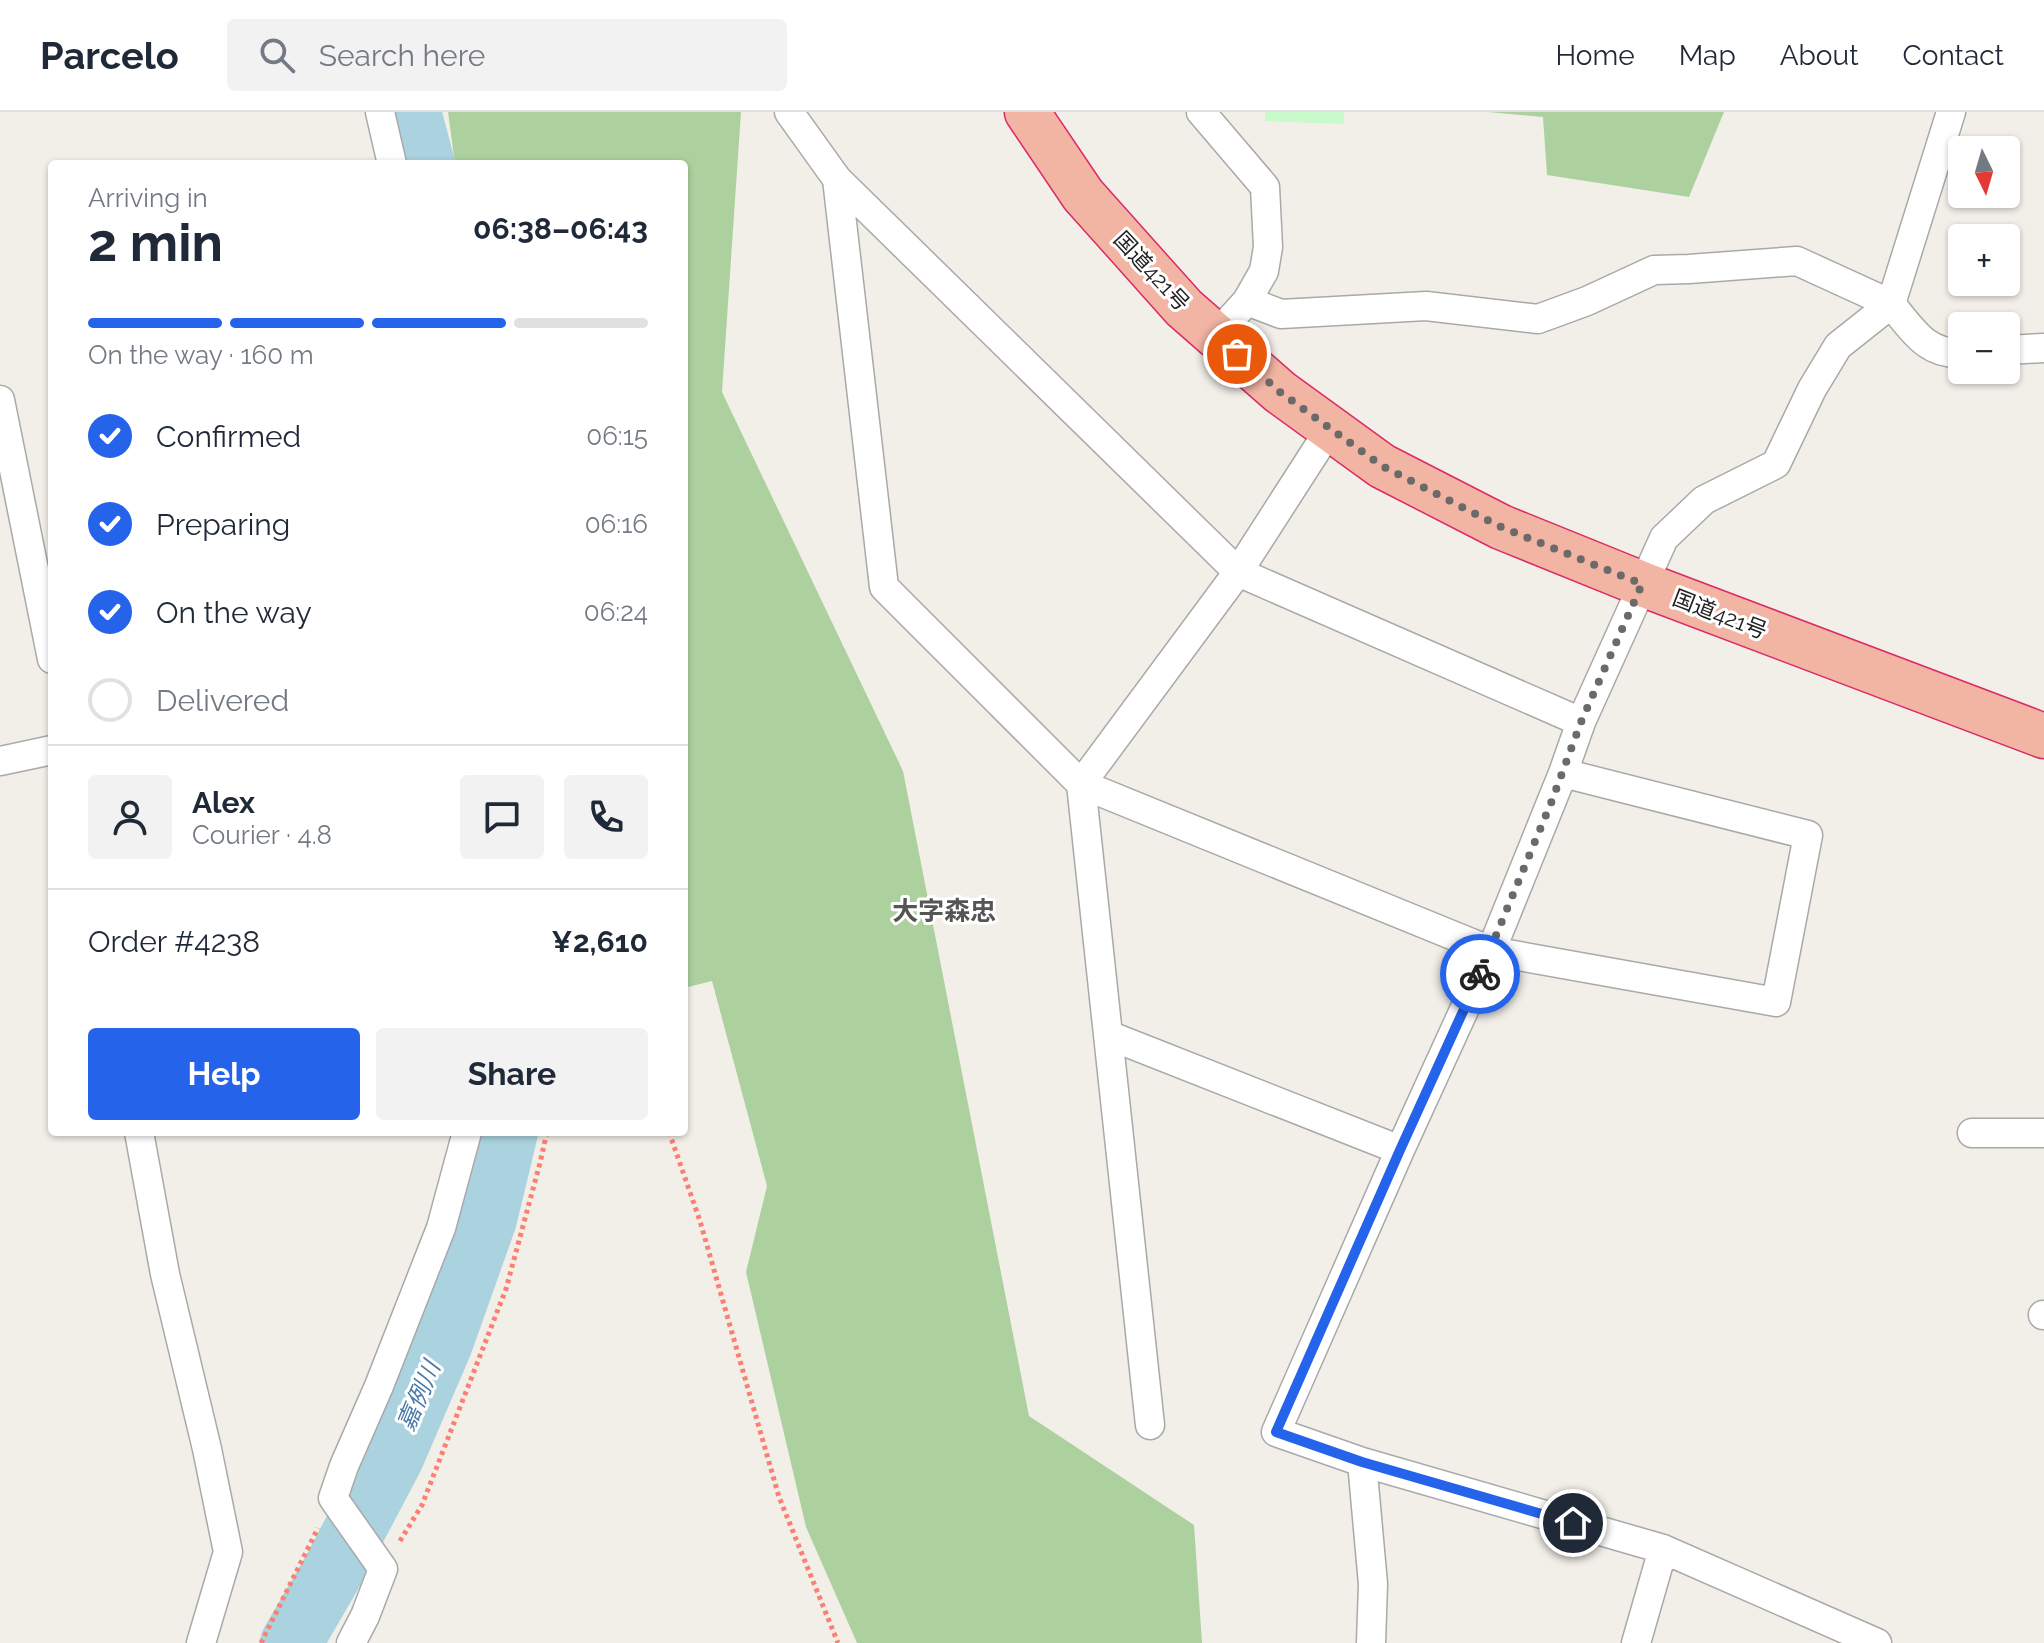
<!DOCTYPE html>
<html lang="en">
<head>
<meta charset="utf-8">
<style>
  body { margin:0; font-family:Raleway,"Noto Sans JP",sans-serif; background:#f2f2f3; color:#1f2937; height:100vh; display:flex; flex-direction:column; font-size:30px; white-space:nowrap }
  * { box-sizing:border-box; margin:0 }
  p { font-size:26px; color:#747a83 }
  .icon { flex:none; width:44px; height:44px; fill:none; stroke:currentColor; stroke-width:2; stroke-linecap:round; stroke-linejoin:round }
  .map { position:relative; flex:1; overflow:hidden }
  .details { position:absolute; left:48px; top:48px; width:640px; height:976px; display:flex; flex-direction:column; background:#fff; border-radius:8px; box-shadow:0 2px 6px #0004 }
  .details>* { flex:none }
  .needle { width:52px; rotate:175deg }
  .fabs { position:absolute; left:1948px; top:24px; display:grid; gap:16px }
  .fabs a { display:grid; place-items:center; width:72px; height:72px; border-radius:8px; background:#fff; box-shadow:0 2px 6px #0004; font-size:40px }
  .pin { position:absolute; display:grid; place-items:center; width:68px; height:68px; color:#fff; margin:-34px; border:4px solid #fff; border-radius:50%; box-shadow:0 2px 8px #0007 }
  .courier { position:absolute; display:grid; place-items:center; width:80px; height:80px; margin:-40px; border:6px solid #2563eb; border-radius:50%; background:#fff; color:#222; box-shadow:0 2px 10px #0007 }
  .headline em { font-style:normal; font-weight:700 }
  .headline div { display:flex; flex-direction:column-reverse }
  .headline { display:flex; align-items:center; justify-content:space-between; height:136px; padding:0 40px }
  h1 { font-size:52px; font-weight:700; line-height:60px }
  .bar { display:grid; grid-template-columns:repeat(4,1fr); gap:12px 8px; align-content:center; height:96px; padding:0 40px }
  .bar i { height:10px; border-radius:6px; background:#e0e1e3 }
  .bar .current { background:#2563eb }
  .bar p { grid-column:span 4 }
  .line { display:flex; align-items:center; gap:20px; padding:0 40px; border-top:2px solid #e0e1e3 }
  .line div { flex:1 }
  .round { display:grid; place-items:center; flex:none; width:84px; height:84px; border-radius:8px; background:#f2f2f3 }
  ol { padding:0 40px; list-style:none }
  li { display:flex; align-items:center; gap:24px; height:88px }
  li p { margin-inline-start:auto }
  li .icon { padding:8px; border-radius:50%; background:#2563eb; color:#fff; stroke-width:4 }
  li:last-child { color:#747a83 }
  li i { width:44px; height:44px; border:4px solid #e0e1e3; border-radius:50% }
  .action { display:flex; gap:16px; margin-top:auto; padding:16px 40px }
  .action a { flex:1; height:92px; border-radius:8px; background:#2563eb; color:#fff; font-size:32px; font-weight:700; line-height:92px; text-align:center }
  .action a+a { background:#f2f2f3; color:#1f2937 }
  header { display:flex; align-items:center; gap:48px; box-sizing:border-box; height:112px; padding:0 40px; background:#fff; border-bottom:2px solid #e0e1e3 }
  header strong { font-size:38px }
  nav { display:flex; gap:44px; margin-inline-start:auto; font-size:28px }
  .search { width:560px; height:72px; background:#f2f2f3; display:flex; align-items:center; gap:20px; box-sizing:border-box; padding:0 28px; border-radius:8px; color:#747a83; font-size:30px }
  .map>svg:first-child { display:block }
  .forest { fill:#add19e }
  .park { fill:#c8facc }
  .lines { fill:none; stroke-linecap:round; stroke-linejoin:round }
  .river { stroke:#aad3df; stroke-width:62 }
  .minor-casing { stroke:#a9a9a9; stroke-width:31 }
  .trunk-casing { stroke:#dc2a67; stroke-width:47 }
  .path { stroke:#fa8072; stroke-width:5; stroke-dasharray:4 4; stroke-linecap:butt }
  .minor { stroke:#fff; stroke-width:28 }
  .trunk { stroke:#f2b4a3; stroke-width:44 }
  .done { stroke:#6b6a68; stroke-width:8; stroke-dasharray:0 14.4 }
  .route { stroke:#2563eb; stroke-width:10 }
  .labels { text-anchor:middle; stroke-width:6; stroke-linejoin:round; paint-order:stroke }
  .street-label { font-size:22px; fill:#222; stroke:#fff }
  .water-label { font-size:24px; font-style:italic; fill:#4a7aab; stroke:#fff }
  .quarter-label { font-size:26px; font-weight:bold; fill:#555; stroke:#fff }
</style>
</head>
<body>
<header>
<strong>Parcelo</strong>
<div class="search"><svg class="icon" aria-label="search" viewBox="0 0 24 24"><circle cx="10" cy="10" r="6"/><path d="M15 15l6 6"/></svg>Search here</div>
<nav><a>Home</a><a>Map</a><a>About</a><a>Contact</a></nav>
</header>
<div class="map">
<svg width="2044" height="1531" viewBox="0 0 2044 1531">
  <rect width="100%" height="100%" fill="#f2efe9"/>
  <path class="forest" d="M448,0H741L722,280L903,659L1029,1304L1194,1413L1202,1531H857L806,1415L746,1160L767,1074L712,869L684,876V52H455Z
    M1488,0H1724L1689,85L1547,63L1543,5Z"/>
  <path class="park" d="M1265,0H1344V12L1265,9Z"/>
  <g class="lines">
    <path class="river" d="M410,0L424,52
      M291,1531L334,1457L393,1345L442,1231L486,1107L507,1020"/>
    <g class="minor-casing">
      <path id="minor" d="M380,0L392,52
        M789,0L837,67L1238,460L1581,610
        M1201,0L1265,75L1268,135L1264,159L1247,189
        M1951,0L1891,192C1912,217 1926,243 1962,241
        M837,67L884,475L1081,672L1491,839L1776,890L1808,723L1563,661
        M1216,223L1247,189L1281,202L1426,194L1538,207L1587,189L1654,158L1689,157L1797,149L1891,192L1838,234L1812,277L1776,352L1704,388L1664,426L1581,610L1563,661L1491,839L1400,1038L1276,1320L1362,1350L1663,1437L1877,1531
        M2006,238L2044,236
        M0,288L52,547
        M0,649L52,638
        M1108,923L1400,1038
        M139,1020L165,1162L207,1337L228,1440L201,1531
        M1972,1021H2044
        M2043,1203H2044
        M1150,1313L1081,672L1238,460L1330,317
        M1362,1350L1373,1472L1371,1531
        M351,1531L365,1504L383,1457L333,1386L344,1354L379,1274L441,1116L467,1020
        M1636,1531L1663,1437"/>
    </g>
    <g class="trunk-casing">
      <path id="trunk" d="M1027,0L1083,83L1184,196L1280,280L1382,354L1501,415L1642,472L2044,624"/>
    </g>
    <path class="path" d="M669,1020L700,1109L779,1385L838,1531
      M400,1429L422,1393L506,1177L540,1051L547,1020
      M261,1531L318,1416"/>
    <use href="#minor" class="minor"/>
    <use href="#trunk" class="trunk"/>
  </g>
  <g class="lines">
    <path class="done" d="M1237,242L1280,280L1382,354L1501,415L1642,472L1581,610L1551,691L1480,862"/>
    <path class="route" d="M1480,862L1400,1038L1276,1320L1362,1350L1573,1411"/>
  </g>
  <g class="labels">
    <g class="street-label">
      <text transform="translate(1152 159) rotate(47)" y="8">国道421号</text>
      <text transform="translate(1720 502) rotate(21)" y="8">国道421号</text>
    </g>
    <g class="water-label">
      <text transform="translate(419 1284) rotate(-67)" y="8">嘉例川</text>
    </g>
    <g class="quarter-label">
      <text x="944" y="808">大字森忠</text>
    </g>
  </g>
</svg>
<div class="fabs">
<a><svg class="needle" viewBox="-14 -14 28 28"><path d="M0-13l5 13h-10z" fill="#e53935"/><path d="M0 13l5-13h-10z" fill="#747a83"/></svg></a>
<a>+</a>
<a>−</a>
</div>
<div class="pin" style="left:1237px;top:242px;background:#ea580c"><svg class="icon" aria-label="bag" viewBox="0 0 24 24"><path d="M5 8h14l-1 12H6zM9 8a3 3 0 0 1 6 0"/></svg></div>
<div class="pin" style="left:1573px;top:1411px;background:#1f2937"><svg class="icon" aria-label="home" viewBox="0 0 24 24"><path d="M3 11l9-7 9 7M6 9v11h12V9"/></svg></div>
<div class="courier" style="left:1480px;top:862px"><svg class="icon" aria-label="bike" viewBox="0 0 24 24"><circle cx="6" cy="16" r="4"/><circle cx="18" cy="16" r="4"/><path d="M6 16l4-8h5l3 8M10 8l3 8H6M13 5h3"/></svg></div>
<section class="details">
<div class="headline"><div><h1>2 min</h1><p>Arriving in</p></div><em>06:38–06:43</em></div>
<div class="bar"><i class="current"></i><i class="current"></i><i class="current"></i><i></i><p>On the way · 160 m</p></div>
<ol>
<li><svg class="icon" aria-label="check" viewBox="0 0 24 24"><path d="M5 12l5 5 9-10"/></svg>Confirmed<p>06:15</p></li>
<li><svg class="icon" aria-label="check" viewBox="0 0 24 24"><path d="M5 12l5 5 9-10"/></svg>Preparing<p>06:16</p></li>
<li><svg class="icon" aria-label="check" viewBox="0 0 24 24"><path d="M5 12l5 5 9-10"/></svg>On the way<p>06:24</p></li>
<li><i></i>Delivered</li>
</ol>
<div class="line" style="height:144px"><a class="round"><svg class="icon" aria-label="person" viewBox="0 0 24 24"><circle cx="12" cy="8" r="4"/><path d="M4 21q1-7 8-7t8 7"/></svg></a><div><b>Alex</b><p>Courier · 4.8</p></div><a class="round"><svg class="icon" aria-label="chat" viewBox="0 0 24 24"><path d="M4 5h16v11H9l-5 4z"/></svg></a><a class="round"><svg class="icon" aria-label="phone" viewBox="0 0 24 24"><path d="M5 4h4l2 5-3 2q2 4 5 5l2-3 5 2v4C11 20 4 13 5 4z"/></svg></a></div>
<div class="line" style="height:104px"><div>Order #4238</div><b>¥2,610</b></div>
<div class="action"><a>Help</a><a>Share</a></div>
</section>
</div>
</body>
</html>
